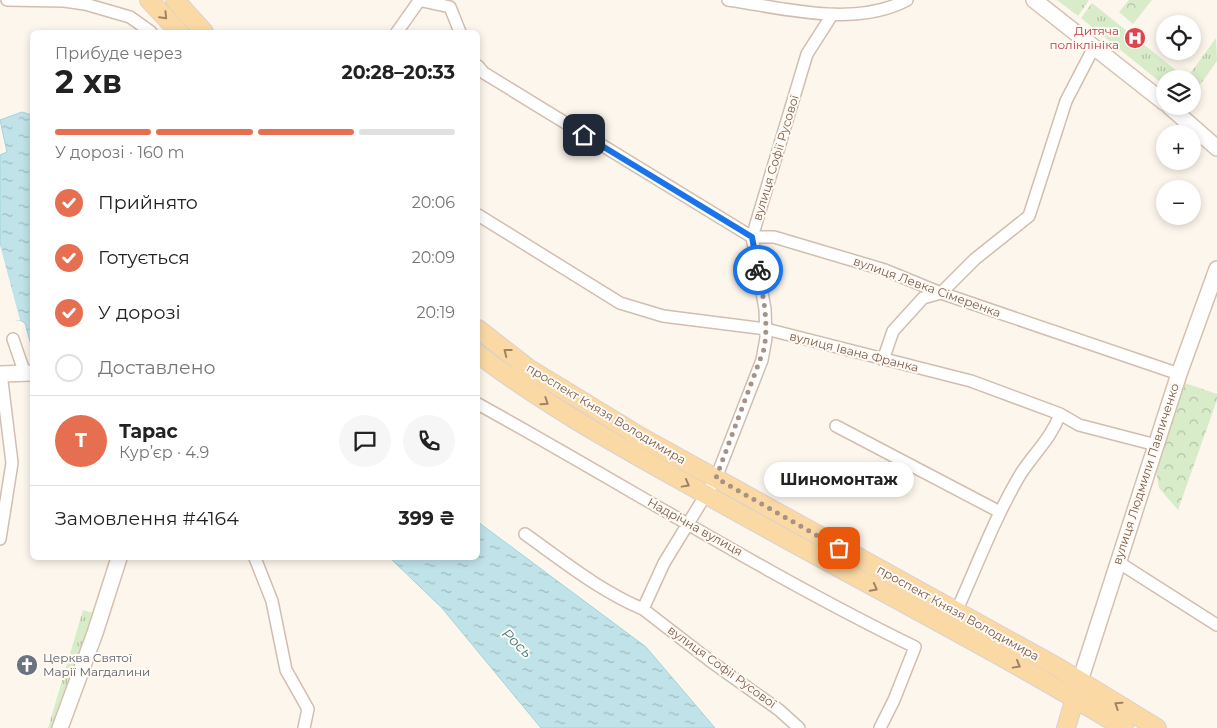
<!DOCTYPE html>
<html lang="uk">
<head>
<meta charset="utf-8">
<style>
  body { margin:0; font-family:Montserrat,sans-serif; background:#f6f6f6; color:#222; height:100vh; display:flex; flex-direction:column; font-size:19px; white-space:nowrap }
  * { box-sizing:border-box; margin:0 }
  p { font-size:16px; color:#767676 }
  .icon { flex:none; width:28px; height:28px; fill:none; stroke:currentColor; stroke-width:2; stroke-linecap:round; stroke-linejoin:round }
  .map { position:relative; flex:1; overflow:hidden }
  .panel { position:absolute; left:30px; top:30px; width:450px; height:530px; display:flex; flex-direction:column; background:#fff; border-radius:8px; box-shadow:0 2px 8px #0003 }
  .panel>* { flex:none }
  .controls { position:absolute; left:1156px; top:15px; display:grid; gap:10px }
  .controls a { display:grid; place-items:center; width:45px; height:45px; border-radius:50%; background:#fff; box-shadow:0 2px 8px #0003; font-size:25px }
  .pin { position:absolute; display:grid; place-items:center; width:42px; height:42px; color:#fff; margin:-21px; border-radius:10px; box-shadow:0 2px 8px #0006 }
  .courier { position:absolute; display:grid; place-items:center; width:50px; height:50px; margin:-25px; border:4px solid #1a73e8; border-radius:50%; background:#fff; color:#222; box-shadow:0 1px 6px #0007 }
  .bubble { position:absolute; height:35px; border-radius:18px; background:#fff; box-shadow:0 2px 8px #0003; font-size:16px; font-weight:700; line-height:35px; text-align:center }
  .summary em { font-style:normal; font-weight:700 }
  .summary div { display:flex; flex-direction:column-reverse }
  .summary { display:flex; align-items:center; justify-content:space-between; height:85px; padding:0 25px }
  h1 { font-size:32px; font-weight:700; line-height:38px }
  .bar { display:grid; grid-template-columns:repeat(4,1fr); gap:8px 5px; align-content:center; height:60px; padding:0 25px }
  .bar i { height:6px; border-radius:4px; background:#e0e0e0 }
  .bar .on { background:#e76f51 }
  .bar p { grid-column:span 4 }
  .line { display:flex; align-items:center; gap:12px; padding:0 25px; border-top:1px solid #e0e0e0 }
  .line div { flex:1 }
  .round { display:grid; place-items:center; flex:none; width:52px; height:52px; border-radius:26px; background:#f6f6f6 }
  ol { padding:0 25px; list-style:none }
  li { display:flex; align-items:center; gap:15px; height:55px }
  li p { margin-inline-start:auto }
  li .icon { padding:5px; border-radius:50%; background:#e76f51; color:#fff; stroke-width:4 }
  li:last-child { color:#767676 }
  li i { width:28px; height:28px; border:2px solid #e0e0e0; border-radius:50% }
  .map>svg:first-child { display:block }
  .grass { fill:url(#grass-tufts) }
  .forest { fill:url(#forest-crowns) }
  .water { fill:url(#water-ripples); stroke:#a5d3da }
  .pier { fill:#fdf6ec }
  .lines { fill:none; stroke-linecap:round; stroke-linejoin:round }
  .street-casing { stroke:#d1beb0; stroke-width:14 }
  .secondary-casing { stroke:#d6c0b0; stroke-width:18 }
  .primary-casing { stroke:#dad1cd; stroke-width:20 }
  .street { stroke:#fff; stroke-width:11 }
  .secondary { stroke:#fff; stroke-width:15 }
  .primary { stroke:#fbd9a5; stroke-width:18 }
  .oneway { stroke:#a18267 }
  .done { stroke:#a89285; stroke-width:5; stroke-dasharray:0 9 }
  .route { stroke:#1a73e8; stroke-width:6 }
  .labels { text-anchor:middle; stroke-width:4; stroke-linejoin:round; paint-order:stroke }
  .health-label { font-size:12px; fill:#be3a42; stroke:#fffaf3; text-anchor:end }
  .street-label { font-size:12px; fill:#7a5c4d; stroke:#fffaf3 }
  .worship-label { font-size:12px; fill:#5b616d; stroke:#fffaf3; text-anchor:start }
  .water-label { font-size:14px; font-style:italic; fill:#437c86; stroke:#fffaf3 }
</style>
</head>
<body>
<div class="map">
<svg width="1217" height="728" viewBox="0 0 1217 728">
  <defs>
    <pattern id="grass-tufts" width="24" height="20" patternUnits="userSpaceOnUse" patternTransform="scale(1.25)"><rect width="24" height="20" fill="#d8ecc9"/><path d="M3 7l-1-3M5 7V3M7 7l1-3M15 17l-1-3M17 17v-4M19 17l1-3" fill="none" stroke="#b4c2a5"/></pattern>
    <pattern id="forest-crowns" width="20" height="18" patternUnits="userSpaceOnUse" patternTransform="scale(1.25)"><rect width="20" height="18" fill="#d8ecc9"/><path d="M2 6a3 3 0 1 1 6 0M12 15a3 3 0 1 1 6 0" fill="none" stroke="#b4c2a5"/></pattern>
    <pattern id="water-ripples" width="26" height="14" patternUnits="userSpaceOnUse" patternTransform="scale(1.25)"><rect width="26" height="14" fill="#bfe3e8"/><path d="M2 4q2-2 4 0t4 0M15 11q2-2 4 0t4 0" fill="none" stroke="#a0bbbe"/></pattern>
  </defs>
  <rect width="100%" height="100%" fill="#fdf6ec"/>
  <path class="grass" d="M1057,0H1089L1078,16Z
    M1092,3L1177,71L1171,79H1165V86L1081,18Z
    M1216,38L1217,61L1193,95L1192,79H1186Z
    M478,337L707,481L704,487L532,386L478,345Z
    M720,489L1045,669L1042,672L716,494Z
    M83,610L97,614L57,728H48Z"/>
  <path class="forest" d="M1129,0H1152L1133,24L1119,12Z
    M1185,383L1217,394V400L1178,510L1159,488L1156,472Z"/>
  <path class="water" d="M22,112L32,115V349L25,323L20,320L0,322V155L7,152L0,120Z
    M478,522L646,647L715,728H541L442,608L390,558H478Z"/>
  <path class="pier" d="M0,245L20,320L0,324Z"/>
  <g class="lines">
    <g class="street-casing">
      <path id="street" d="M7,0L64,1L85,4L130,17L151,32
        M418,0L450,7L460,32
        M728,0C785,8 853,28 907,0
        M397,32L419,1
        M478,66L484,73L752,237H774L885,270L941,293L1179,374
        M478,215L620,303L663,316L766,329L971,381L1060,414L1079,425L1156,445
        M13,339L24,371
        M883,360L893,331L923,298L941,293L975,259L1029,216L1066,101L1094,47
        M478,404C623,484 765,574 915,647L894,700L880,728
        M836,426L1000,512
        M525,534C563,561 600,591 643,609
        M0,539L12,463L1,373
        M255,558L272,601L286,670L308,709L304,728
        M1118,562L1217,625
        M956,612C977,566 994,519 1020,475C1033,454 1051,439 1060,414
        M799,728L779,710L709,660L643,609L664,563L716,478L762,360L766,338L765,309L752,237L807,54L832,15"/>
    </g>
    <g class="secondary-casing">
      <path id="secondary" d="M1034,0L1165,103
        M1169,106L1217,148
        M0,374L32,373
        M1080,681L1179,374L1217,269
        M60,728L95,633L119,558"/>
    </g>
    <g class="primary-casing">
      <path id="primary" d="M149,0L179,32
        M175,0L204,32
        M478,329L528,368L641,437L1059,668L1157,728
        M478,354C549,408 627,450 705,494C845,573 987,645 1124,728
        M1066,728L1078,688"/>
    </g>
    <use href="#street" class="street"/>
    <use href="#secondary" class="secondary"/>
    <use href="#primary" class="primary"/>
  </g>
  <defs><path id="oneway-chevron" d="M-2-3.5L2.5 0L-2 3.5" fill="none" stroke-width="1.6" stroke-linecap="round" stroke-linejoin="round" transform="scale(1.25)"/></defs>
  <g class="oneway">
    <use href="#oneway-chevron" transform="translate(164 16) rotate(46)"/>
    <use href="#oneway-chevron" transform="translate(507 352) rotate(-142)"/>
    <use href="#oneway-chevron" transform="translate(545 402) rotate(34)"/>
    <use href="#oneway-chevron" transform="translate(686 484) rotate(29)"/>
    <use href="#oneway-chevron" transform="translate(874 588) rotate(28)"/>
    <use href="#oneway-chevron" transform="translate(1017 665) rotate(29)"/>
    <use href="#oneway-chevron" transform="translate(1118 705) rotate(-147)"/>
  </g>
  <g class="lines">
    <path class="done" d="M758,270C763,296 769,322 764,349L716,478L839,548"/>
    <path class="route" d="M584,135L752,237L758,270"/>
  </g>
  <defs>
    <g id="hospital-disc" transform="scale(1.125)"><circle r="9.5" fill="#e0444e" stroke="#fffaf3"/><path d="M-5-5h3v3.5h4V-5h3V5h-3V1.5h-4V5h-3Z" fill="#fff"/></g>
    <g id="church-disc" transform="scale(1.125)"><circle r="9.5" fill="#6b7280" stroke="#fffaf3"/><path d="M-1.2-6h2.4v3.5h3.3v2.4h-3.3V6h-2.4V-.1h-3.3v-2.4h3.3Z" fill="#fff"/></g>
  </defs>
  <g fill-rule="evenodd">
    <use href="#hospital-disc" x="1135" y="38"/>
    <use href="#church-disc" x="27" y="665"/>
  </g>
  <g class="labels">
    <g class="health-label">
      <text x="1119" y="35">Дитяча<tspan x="1119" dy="14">поліклініка</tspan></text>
    </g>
    <g class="street-label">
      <text transform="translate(776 158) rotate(-73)" y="4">вулиця Софії Русової</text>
      <text transform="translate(927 287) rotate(20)" y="4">вулиця Левка Сімеренка</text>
      <text transform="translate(854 352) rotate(14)" y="4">вулиця Івана Франка</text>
      <text transform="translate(606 414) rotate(31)" y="4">проспект Князя Володимира</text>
      <text transform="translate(1146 474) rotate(-72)" y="4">вулиця Людмили Павличенко</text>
      <text transform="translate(695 527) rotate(29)" y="4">Надрічна вулиця</text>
      <text transform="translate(958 613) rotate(29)" y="4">проспект Князя Володимира</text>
      <text transform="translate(722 667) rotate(36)" y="4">вулиця Софії Русової</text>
    </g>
    <g class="worship-label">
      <text x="43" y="662">Церква Святої<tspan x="43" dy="14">Марії Магдалини</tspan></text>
    </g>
    <g class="water-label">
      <text transform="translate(517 643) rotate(44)" y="5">Рось</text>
    </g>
  </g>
</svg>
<div class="controls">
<a><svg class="icon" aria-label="locate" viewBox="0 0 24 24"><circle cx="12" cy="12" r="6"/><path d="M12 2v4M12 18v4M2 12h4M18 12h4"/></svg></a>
<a><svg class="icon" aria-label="layers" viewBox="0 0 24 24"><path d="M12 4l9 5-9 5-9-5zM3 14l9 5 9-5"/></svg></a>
<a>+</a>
<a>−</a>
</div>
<div class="pin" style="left:839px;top:548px;background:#ea580c"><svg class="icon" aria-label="bag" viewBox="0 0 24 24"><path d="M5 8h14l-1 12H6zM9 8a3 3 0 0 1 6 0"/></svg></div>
<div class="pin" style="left:584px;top:135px;background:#1f2937"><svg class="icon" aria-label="home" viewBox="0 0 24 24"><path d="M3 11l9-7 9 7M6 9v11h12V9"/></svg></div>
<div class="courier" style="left:758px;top:270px"><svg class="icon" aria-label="bike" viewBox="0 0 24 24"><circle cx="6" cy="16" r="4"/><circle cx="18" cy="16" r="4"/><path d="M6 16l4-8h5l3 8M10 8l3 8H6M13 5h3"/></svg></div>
<div class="bubble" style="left:764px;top:462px;width:150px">Шиномонтаж</div>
<section class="panel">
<div class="summary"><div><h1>2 хв</h1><p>Прибуде через</p></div><em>20:28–20:33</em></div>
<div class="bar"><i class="on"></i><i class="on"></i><i class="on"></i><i></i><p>У дорозі · 160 m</p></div>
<ol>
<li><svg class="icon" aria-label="check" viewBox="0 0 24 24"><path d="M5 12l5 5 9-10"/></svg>Прийнято<p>20:06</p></li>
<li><svg class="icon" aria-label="check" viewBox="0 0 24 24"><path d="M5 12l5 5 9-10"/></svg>Готується<p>20:09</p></li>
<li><svg class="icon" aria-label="check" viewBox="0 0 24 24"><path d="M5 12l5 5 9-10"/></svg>У дорозі<p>20:19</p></li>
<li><i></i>Доставлено</li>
</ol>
<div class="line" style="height:90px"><b class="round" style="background:#e76f51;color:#fff">Т</b><div><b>Тарас</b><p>Кур’єр · 4.9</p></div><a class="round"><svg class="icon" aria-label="chat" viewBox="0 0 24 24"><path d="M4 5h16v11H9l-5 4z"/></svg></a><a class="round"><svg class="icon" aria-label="phone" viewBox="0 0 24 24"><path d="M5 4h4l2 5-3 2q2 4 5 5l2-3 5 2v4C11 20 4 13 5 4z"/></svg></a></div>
<div class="line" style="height:65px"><div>Замовлення #4164</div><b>399 ₴</b></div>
</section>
</div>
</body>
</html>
